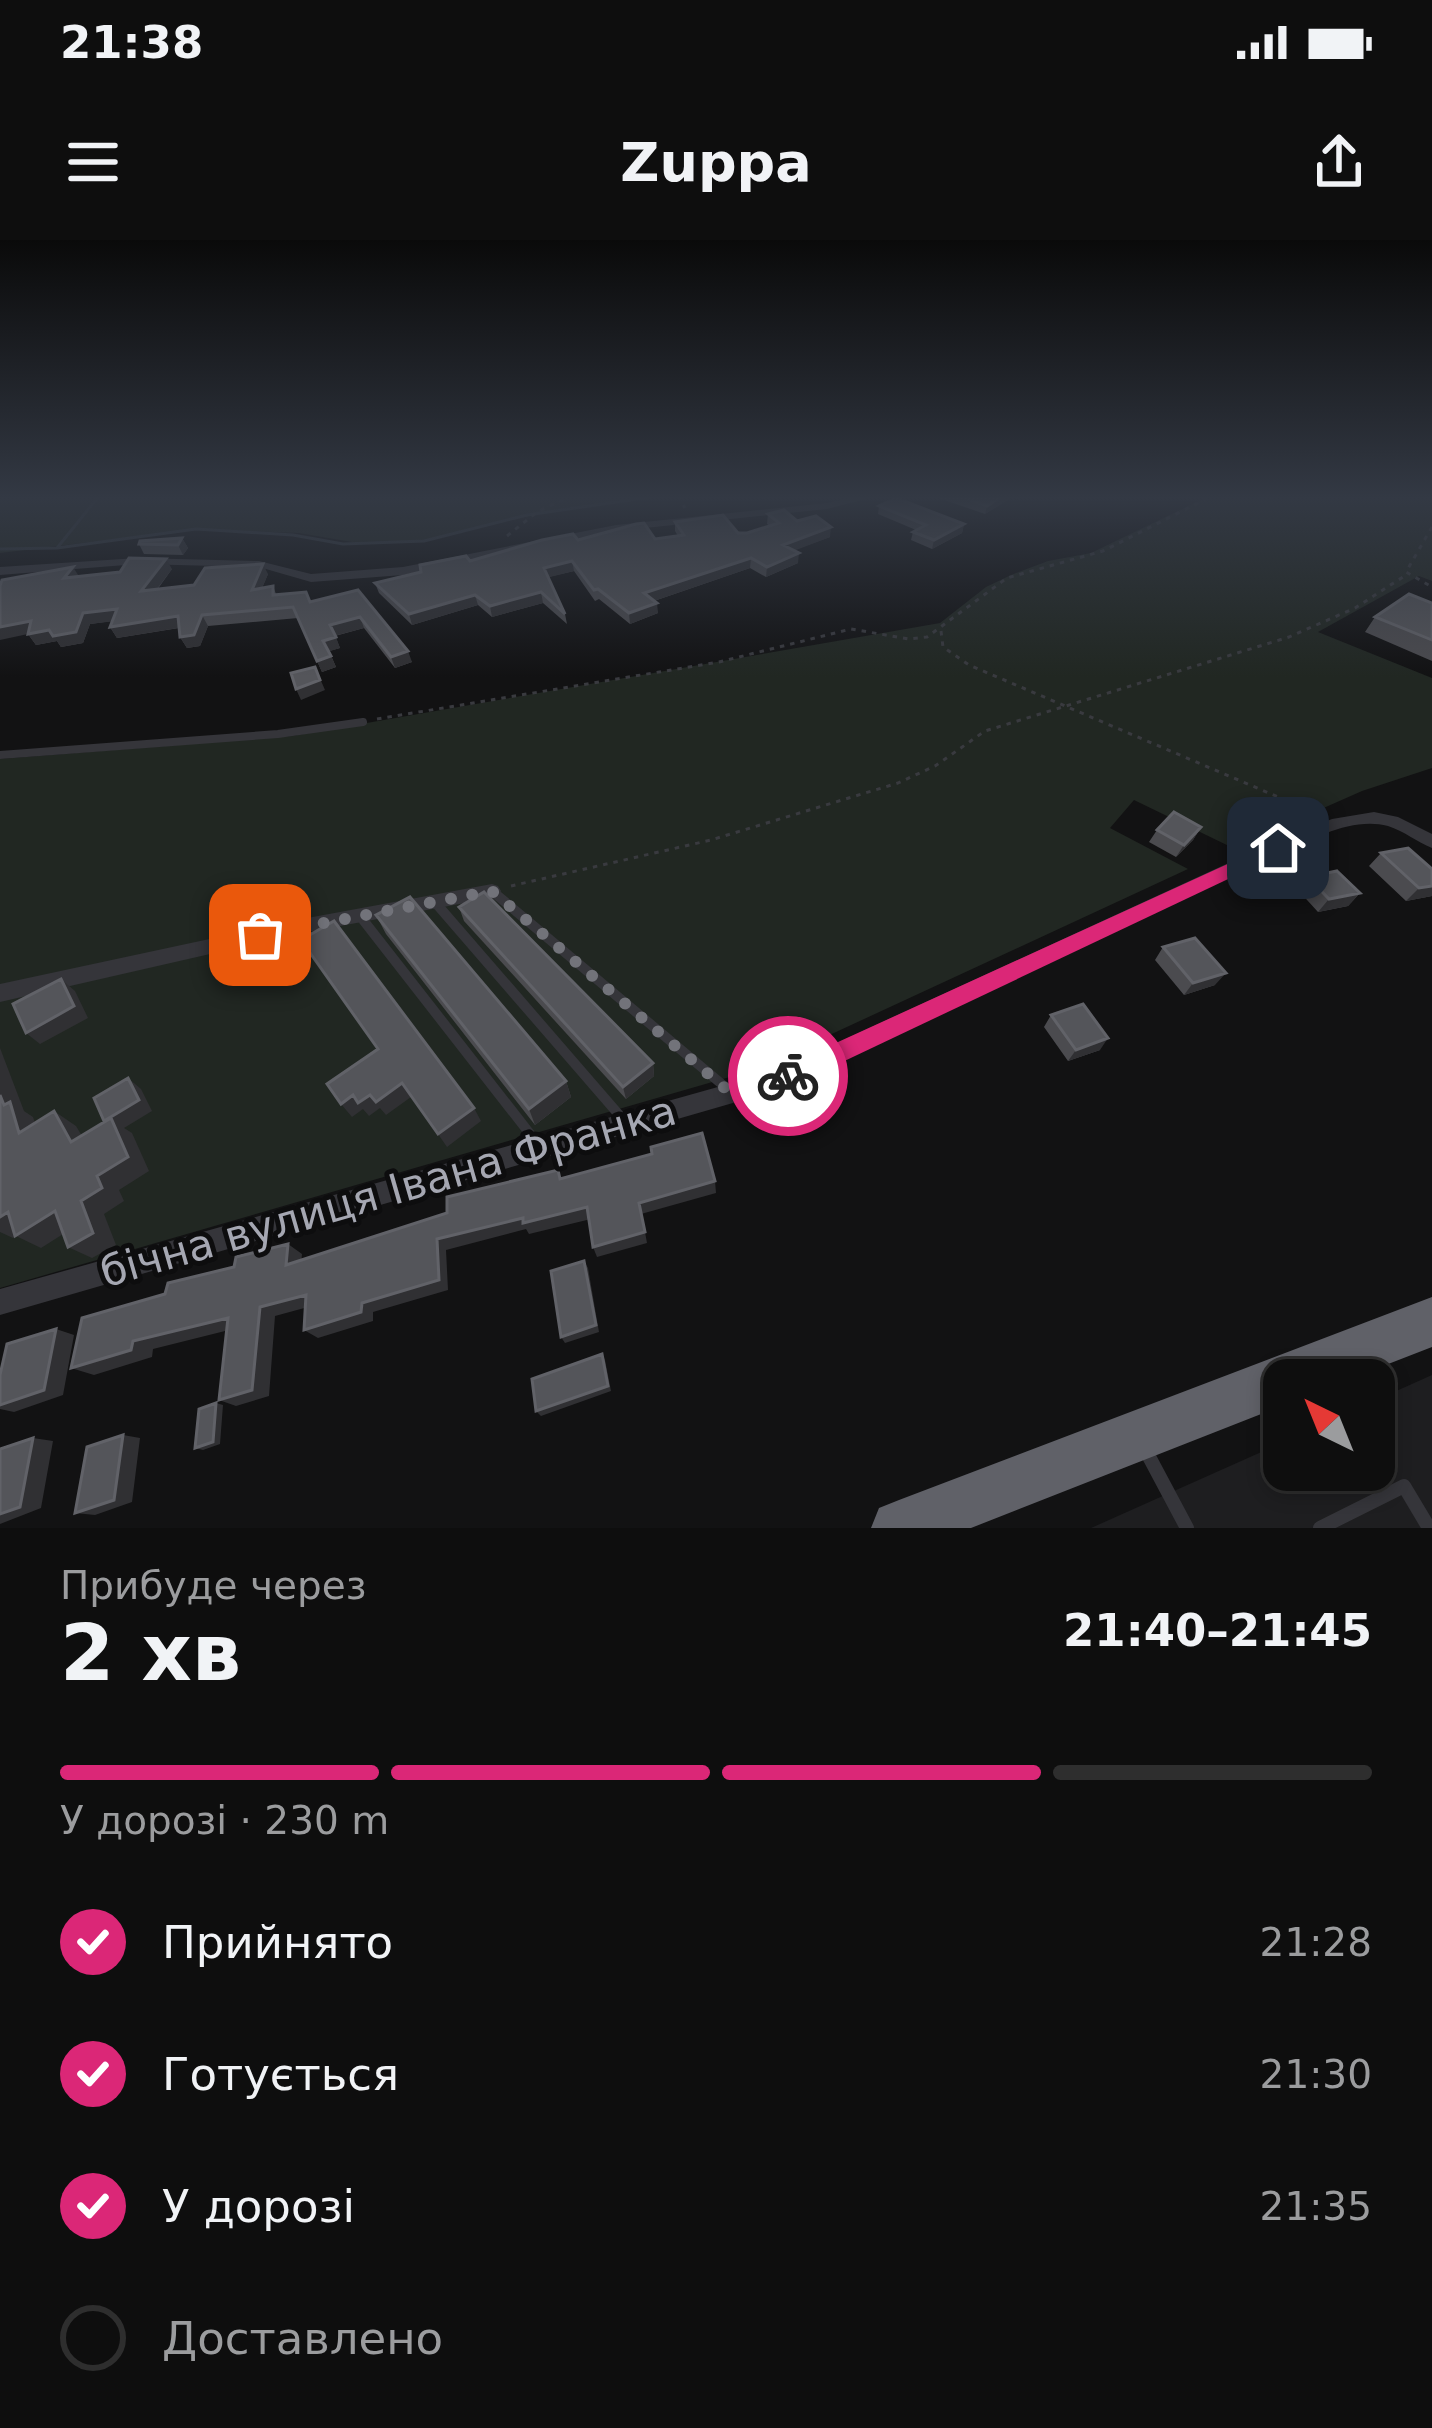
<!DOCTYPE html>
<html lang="uk">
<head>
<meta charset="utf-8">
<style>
  body { margin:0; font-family:"DejaVu Sans",sans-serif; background:#171717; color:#f1f3f6; height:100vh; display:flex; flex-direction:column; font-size:45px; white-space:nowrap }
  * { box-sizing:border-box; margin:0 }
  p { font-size:39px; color:#9b9c9e }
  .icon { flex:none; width:66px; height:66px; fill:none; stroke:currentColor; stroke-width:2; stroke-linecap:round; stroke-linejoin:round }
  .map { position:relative; height:1288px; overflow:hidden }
  .details { display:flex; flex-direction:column; background:#0e0e0e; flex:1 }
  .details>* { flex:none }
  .needle { width:78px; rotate:317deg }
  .buttons { position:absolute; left:1263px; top:1119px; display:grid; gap:24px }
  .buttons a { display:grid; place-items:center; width:132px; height:132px; border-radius:24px; background:#0e0e0e; box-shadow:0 6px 18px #0003,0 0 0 3px #2e2e2e; font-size:60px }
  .pin { position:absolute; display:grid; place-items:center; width:102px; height:102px; color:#fff; margin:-51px; border-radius:24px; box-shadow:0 6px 18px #0006 }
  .courier { position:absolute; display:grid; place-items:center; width:120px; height:120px; margin:-60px; border:9px solid #db2777; border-radius:50%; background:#fff; color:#222; box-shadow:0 3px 15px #0007 }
  .head em { font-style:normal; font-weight:600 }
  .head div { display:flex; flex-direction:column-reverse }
  .head { display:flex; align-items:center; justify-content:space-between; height:204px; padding:0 60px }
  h1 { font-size:78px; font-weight:600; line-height:90px }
  .bar { display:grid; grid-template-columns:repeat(4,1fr); gap:18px 12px; align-content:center; height:144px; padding:0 60px }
  .bar i { height:15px; border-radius:9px; background:#2e2e2e }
  .bar .current { background:#db2777 }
  .bar p { grid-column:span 4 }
  ol { padding:0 60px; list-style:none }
  li { display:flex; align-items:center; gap:36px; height:132px }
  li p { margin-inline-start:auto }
  li .icon { padding:12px; border-radius:50%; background:#db2777; color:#fff; stroke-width:4 }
  li:last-child { color:#9b9c9e }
  li i { width:66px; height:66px; border:6px solid #2e2e2e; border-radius:50% }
  .status { display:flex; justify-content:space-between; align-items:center; height:84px; padding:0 60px; background:#0e0e0e; direction:ltr }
  .status svg { height:33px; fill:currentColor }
  header { display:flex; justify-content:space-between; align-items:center; height:156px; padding:0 60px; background:#0e0e0e; font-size:54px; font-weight:600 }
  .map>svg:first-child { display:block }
  .built { fill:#1e1e20 }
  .green { fill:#212722 }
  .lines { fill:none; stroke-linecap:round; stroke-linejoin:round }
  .stream { stroke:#31373e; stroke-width:3 }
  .path { stroke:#393a3f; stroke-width:3; stroke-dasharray:4.5 6; stroke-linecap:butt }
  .lane-far2 { stroke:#35353a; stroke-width:8 }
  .lane-far1 { stroke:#35353a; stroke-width:10 }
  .lane { stroke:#35353a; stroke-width:14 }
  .street { fill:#35353a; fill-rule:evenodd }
  .highway { fill:#606168; fill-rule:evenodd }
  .wall { fill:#4b4b4f }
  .shaded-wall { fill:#303033 }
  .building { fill:#54555a; stroke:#616268; stroke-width:3 }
  .route { fill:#db2777 }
  .done { stroke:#72737a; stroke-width:12; stroke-dasharray:0 21.6 }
  .labels { text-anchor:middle; stroke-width:10; stroke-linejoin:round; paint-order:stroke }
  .near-street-label { font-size:42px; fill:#a5a7b2; stroke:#0d0d0e }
</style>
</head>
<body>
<div class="status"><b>21:38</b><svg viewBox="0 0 49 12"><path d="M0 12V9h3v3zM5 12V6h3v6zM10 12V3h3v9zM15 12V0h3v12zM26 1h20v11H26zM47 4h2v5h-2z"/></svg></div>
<header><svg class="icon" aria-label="menu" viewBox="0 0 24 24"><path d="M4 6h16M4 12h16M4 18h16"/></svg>Zuppa<svg class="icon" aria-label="share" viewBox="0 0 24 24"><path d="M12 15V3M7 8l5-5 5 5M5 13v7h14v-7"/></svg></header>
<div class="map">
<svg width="1432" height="1288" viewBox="0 0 1432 1288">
  <rect width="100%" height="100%" fill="#121213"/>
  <path class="built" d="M1432,1135V1288H1091L1284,1202V1230H1374V1161Z"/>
  <path class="green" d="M0,256H660L529,276L426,301L352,302L299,293L199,289L0,313Z
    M1209,256H1432V341L1419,336L1318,392L1432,438V528L1362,551L1233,608L1134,560L1110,588L1188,629L754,830L0,1048V519L292,496L940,383L986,347L1011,335L1048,321L1091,313Z"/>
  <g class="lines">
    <path class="stream" d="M749,256H767
      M57,308L99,256
      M0,309L57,308L196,289L293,295L343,304L424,301L527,275L658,256"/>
    <path class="path" d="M678,256L685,268
      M1432,287L1406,332L1432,347
      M507,296L537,272L571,256
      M941,391L943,407L969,425L1318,574
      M377,479L719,422L851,389L909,399L927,397L1007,338L1103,311L1212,256
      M511,646L711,600L898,543L935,526L985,491L1289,397L1355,368L1406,335"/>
    <path class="lane-far2" d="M0,515L278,494L363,482"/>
    <path class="lane-far1" d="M492,651L730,851
      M434,661L627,884
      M360,676L541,908"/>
    <path class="lane" d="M1146,1211L1187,1288
      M1320,1288L1404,1246L1429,1288"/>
    <path class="street" d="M857,256H877L827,269L616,291L403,335L311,342L259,327L138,324L0,335V327L138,318L259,321L311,334L403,327L616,285L827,263Z
      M1374,572L1398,577L1432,594V608C1417,602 1404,591 1388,586C1352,577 1316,598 1284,611L781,849L0,1075V1049L778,830L1272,603L1332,579Z
      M492,644L498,646L501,651L498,656L492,658L302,693L0,762V744L302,679Z"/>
    <path class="highway" d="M1432,1057V1107L1347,1140H1284V1165L971,1288H871L879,1268L899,1260Z"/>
  </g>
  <path class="wall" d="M933,256H1014L985,274Z
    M879,266L964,284L962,293L932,309L911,300L913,292L916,290L878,274Z
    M768,274L797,281L830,297L794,310L798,323L766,337L750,328L654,361L658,373L630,384L599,359L595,361L574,331L548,337L565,374L567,384L543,363L492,377L478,365L412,385L379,353L375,343L578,300L655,299L678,296L675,291V282L747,293L770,286L767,284Z
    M182,298L188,308L183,315L144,314L139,304Z
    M172,329L157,350L268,334L262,348L273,346L276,354L310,362L358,350L412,422L395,428L364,388L335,396L340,408L329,411L336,427L322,432L298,378L208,386L200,406L187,408L180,397L179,388L117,398L110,387L112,381L90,384L83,403L61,407L57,401L36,405L28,394L79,337Z
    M1432,363V421L1365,392L1375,377Z
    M1201,587L1193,600L1176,617L1149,602L1157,590Z
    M1381,613L1432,656L1406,661L1369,626Z
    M1308,637L1360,653L1348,666L1318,672L1297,649Z
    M459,667L653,823L654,836L626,859L464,681Z
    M376,675L566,841L571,857L535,885L386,694Z
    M1163,707L1215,745L1184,755L1155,720Z
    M1051,775L1100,810L1068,821L1044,787Z"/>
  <path class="shaded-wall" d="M1002,256H1014L985,274L987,266Z
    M964,284L962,293L932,309L934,300Z
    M831,287L830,297L783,315V305Z
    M182,298L188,308L183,315L178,305Z
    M799,313L798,323L766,337L767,327Z
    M751,318L750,328L645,364L644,353Z
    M166,319L172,329L147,362L141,351Z
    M572,321L574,331L546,338L544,328Z
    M263,324L268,334L257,360L252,350Z
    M73,327L80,338H64Z
    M541,352L543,363L492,377L490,366Z
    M475,355L478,365L412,385L409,374Z
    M657,363L658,373L630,384L629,373Z
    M117,369L124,380L90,384L83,403L61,407L57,401L36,405L28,394L0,400V387L31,381Z
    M202,375L208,386L200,406L187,408L180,397Z
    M178,376L184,387L117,398L110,387Z
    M360,377L364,388L334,396L330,385Z
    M336,397L340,408L327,412L323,401Z
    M408,411L412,422L395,428L391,417Z
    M331,416L336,427L322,432L317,421Z
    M315,427L325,450L301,460L296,449Z
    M1201,587L1193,600L1176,617L1184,605Z
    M1432,646V656L1406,661L1419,648Z
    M1360,653L1348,666L1318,672L1329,659Z
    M1226,733L1215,745L1184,755L1193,743Z
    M61,739L75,751L88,778L40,804L26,793Z
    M1108,798L1100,810L1068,821L1076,810Z
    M0,808L24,871L33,877L43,908L19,893L4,865L0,855Z
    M653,823L654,836L626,859L623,847Z
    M128,838L141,849L152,871L124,888L132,893L149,931L119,950L124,961L104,974L116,1005L92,1018L68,1007L81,961L97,936L104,881Z
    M566,841L571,857L535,885L529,869Z
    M402,843L411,857L386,875L380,868L369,876L363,869L352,877L341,864L353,855H370Z
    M474,868L481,881L447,907L438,894Z
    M54,871L76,886L94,916L71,902Z
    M715,941L716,953L641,974L639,963Z
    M587,967L591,979L529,994L526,989L446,1010L448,1050L373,1072V1081L318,1098L304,1090L362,1063L437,999L523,978Z
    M55,971L79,984L41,1008L16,996L13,998L0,992V977L8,972Z
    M645,992L647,1003L597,1017L593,1007Z
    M288,1004L302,1014L300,1035L286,1025Z
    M584,1021L588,1028L599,1092L565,1103L561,1097Z
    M306,1055L319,1064L275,1076L269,1156L236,1166L219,1160L260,1067Z
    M228,1078L245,1086L153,1109L152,1117L94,1135L71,1128L133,1101Z
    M56,1089L74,1095L63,1155L14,1172L0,1169V1165Z
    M602,1114L605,1120L611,1151L541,1176L536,1171Z
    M216,1163L223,1165L220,1204L203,1210L195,1208Z
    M123,1195L140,1198L132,1262L95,1275L75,1273Z
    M33,1198L53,1201L41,1268L0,1284V1274Z"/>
  <path class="building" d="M960,256H1002L987,266Z
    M896,258L964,284L934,300L913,292L926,285L879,266Z
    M784,270L797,281L816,276L831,287L783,305L799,313L767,327L751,318L644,353L657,363L629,373L598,349L594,350L572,321L544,328L565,374L541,352L490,366L475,355L409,374L375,343L421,332L420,325L466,316L470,321L542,300L573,294L578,300L636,284L644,283L655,299L684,295L675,282L723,275L738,293H747L779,283L768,274Z
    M182,298L178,305L139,304L140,301Z
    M129,318L166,319L141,351L194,345L205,328L263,324L252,350L273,346V355L306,352L310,362L358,350L408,411L391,417L360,377L330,385L336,397L323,401L331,416L317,421L293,367L202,375L194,395L180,397L178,376L110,387L117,369L83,373L76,392L53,396L49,390L28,394L31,381L0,387V346L2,340L73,327L64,338L120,332Z
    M1409,354L1432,363V400L1375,377Z
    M315,427L320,440L296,449L291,433Z
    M1174,572L1201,587L1184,605L1157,590Z
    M1408,608L1432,629V646L1419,648L1381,613Z
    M1337,631L1360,653L1329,659L1308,637Z
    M484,652L653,823L623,847L459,667Z
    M410,657L566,841L529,869L376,675Z
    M334,681L474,868L438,894L402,843L376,862L370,855L358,863L353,855L341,864L327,844L378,809L301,700Z
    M1195,698L1226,733L1193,743L1163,707Z
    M61,739L74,766L26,793L13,764Z
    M1083,764L1108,798L1076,810L1051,775Z
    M128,838L139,860L104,881L94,858Z
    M0,855L4,865L10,862L19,893L54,871L71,902L111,878L128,917L97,936L102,948L81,961L93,993L68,1007L55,971L15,996L8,972L0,977Z
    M702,893L715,941L639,963L645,992L593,1007L587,967L523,983V978L437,999L439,1040L362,1063L361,1072L304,1090L306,1055L260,1067L252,1150L219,1160L228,1078L133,1101L131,1110L71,1128L82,1078L165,1054L168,1043L234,1027L236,1017L288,1004L286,1025L447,973V957L558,930L560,939L652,914L651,907Z
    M584,1021L596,1085L561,1097L551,1031Z
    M56,1089L44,1150L0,1165V1135L7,1104Z
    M602,1114L608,1146L536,1171L532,1139Z
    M216,1163L213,1202L195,1208L199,1169Z
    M123,1195L114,1260L75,1273L87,1207Z
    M33,1198L20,1267L0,1274V1209Z"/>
  <linearGradient id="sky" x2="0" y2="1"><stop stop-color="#0a0a0a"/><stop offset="0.59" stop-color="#333944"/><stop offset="1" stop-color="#333944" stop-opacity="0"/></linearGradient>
  <rect width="1432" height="437" fill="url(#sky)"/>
  <path class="route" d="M1278,601L1285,603V612L796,844H779V829Z"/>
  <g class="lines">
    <path class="done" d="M260,695L492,651L732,854L788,836"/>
  </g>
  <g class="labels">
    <g class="near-street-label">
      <text transform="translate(388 951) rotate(-16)" y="15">бічна вулиця Івана Франка</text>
    </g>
  </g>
</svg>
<div class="buttons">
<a><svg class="needle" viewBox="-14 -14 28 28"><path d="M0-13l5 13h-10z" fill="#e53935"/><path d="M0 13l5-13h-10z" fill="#9b9c9e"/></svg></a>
</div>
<div class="pin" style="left:260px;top:695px;background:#ea580c"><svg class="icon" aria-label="bag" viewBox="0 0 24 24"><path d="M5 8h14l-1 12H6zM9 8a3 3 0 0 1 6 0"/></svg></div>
<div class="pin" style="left:1278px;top:608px;background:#1f2937"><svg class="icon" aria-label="home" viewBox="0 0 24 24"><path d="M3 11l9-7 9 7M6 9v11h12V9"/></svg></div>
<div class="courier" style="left:788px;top:836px"><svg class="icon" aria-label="bike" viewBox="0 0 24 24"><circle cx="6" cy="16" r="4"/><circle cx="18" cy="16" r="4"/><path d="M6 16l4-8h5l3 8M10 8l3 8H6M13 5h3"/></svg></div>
</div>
<section class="details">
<div class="head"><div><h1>2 хв</h1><p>Прибуде через</p></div><em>21:40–21:45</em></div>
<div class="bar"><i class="current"></i><i class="current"></i><i class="current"></i><i></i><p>У дорозі · 230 m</p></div>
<ol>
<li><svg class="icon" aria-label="check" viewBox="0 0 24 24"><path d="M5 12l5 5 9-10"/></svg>Прийнято<p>21:28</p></li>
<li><svg class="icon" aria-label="check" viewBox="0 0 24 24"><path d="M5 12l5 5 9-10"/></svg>Готується<p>21:30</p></li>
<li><svg class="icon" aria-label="check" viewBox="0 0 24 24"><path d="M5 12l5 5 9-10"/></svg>У дорозі<p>21:35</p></li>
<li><i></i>Доставлено</li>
</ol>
</section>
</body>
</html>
